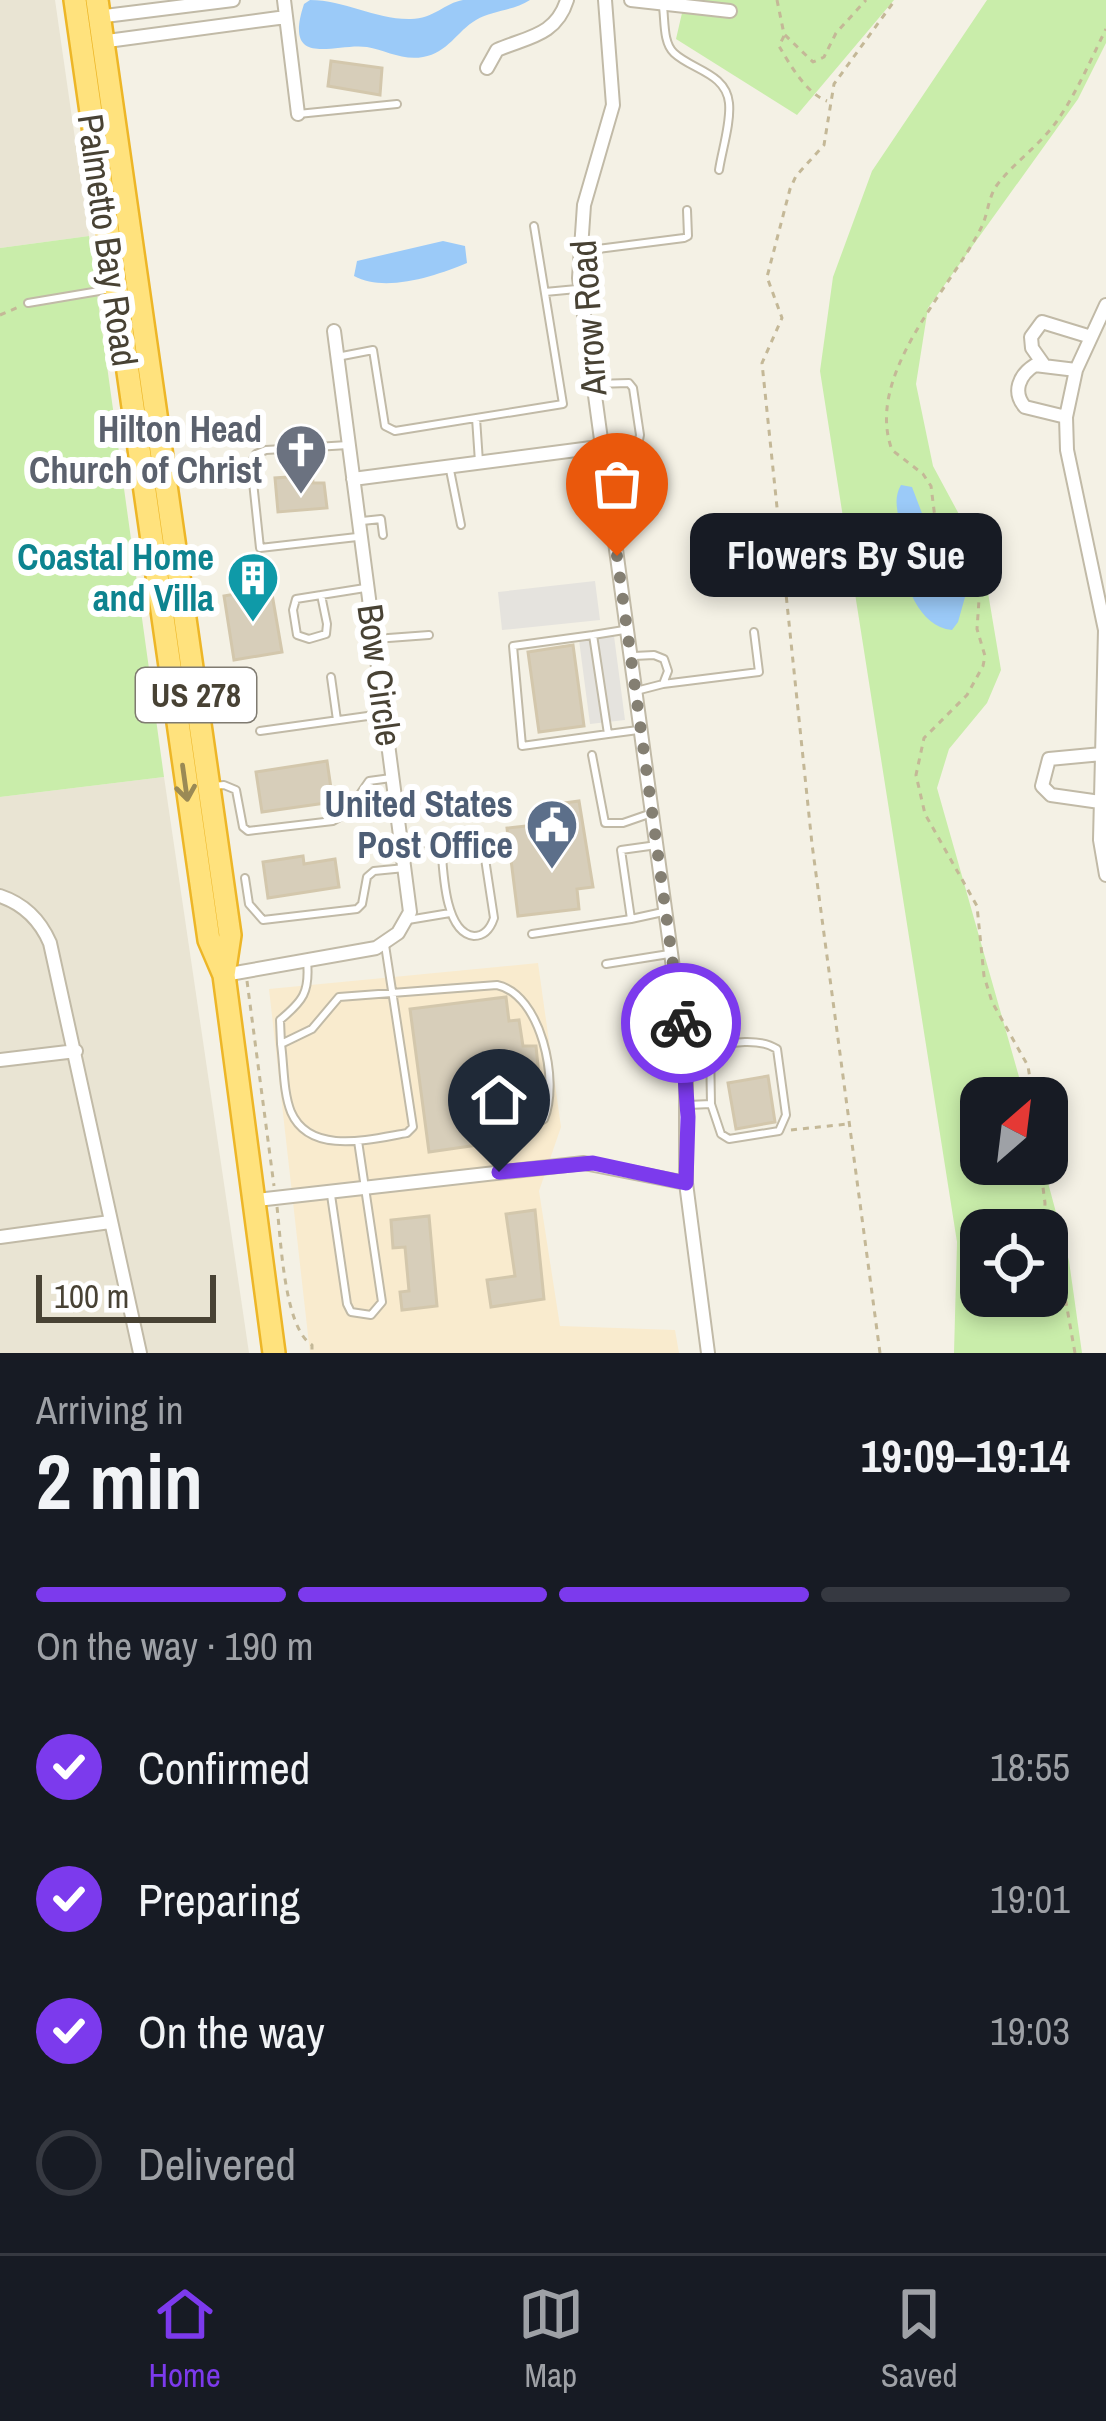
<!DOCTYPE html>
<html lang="en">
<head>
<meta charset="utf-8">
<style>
  body { margin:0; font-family:"Archivo Narrow",sans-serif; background:#242831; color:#f1f3f6; height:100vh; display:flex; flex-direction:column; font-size:45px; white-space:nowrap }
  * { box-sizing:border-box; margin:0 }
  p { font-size:39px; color:#9ea1a6 }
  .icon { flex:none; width:66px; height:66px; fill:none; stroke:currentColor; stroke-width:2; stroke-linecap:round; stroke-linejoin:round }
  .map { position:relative; height:1353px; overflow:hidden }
  .panel { display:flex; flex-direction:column; background:#171b24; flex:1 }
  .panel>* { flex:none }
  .needle { width:78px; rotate:28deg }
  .controls { position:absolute; left:960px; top:1077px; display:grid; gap:24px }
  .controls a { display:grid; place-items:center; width:108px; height:108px; border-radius:24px; background:#171b24; box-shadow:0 6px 18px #0003; font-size:60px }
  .scale { position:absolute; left:36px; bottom:30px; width:180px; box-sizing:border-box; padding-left:12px; border:6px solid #484234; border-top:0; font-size:33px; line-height:42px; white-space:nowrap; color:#484234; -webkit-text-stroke:9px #fff; paint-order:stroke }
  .pin { position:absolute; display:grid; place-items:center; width:102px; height:102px; color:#fff; margin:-123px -51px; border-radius:50% 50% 50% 0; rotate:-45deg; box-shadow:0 0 12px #0007 }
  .pin .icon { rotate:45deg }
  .courier { position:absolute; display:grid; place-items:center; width:120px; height:120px; margin:-60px; border:9px solid #7c3aed; border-radius:50%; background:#fff; color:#222; box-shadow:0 3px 15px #0007 }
  .bubble { position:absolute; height:84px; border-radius:24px; background:#171b24; box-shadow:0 6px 18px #0003; font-size:39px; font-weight:700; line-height:84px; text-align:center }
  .head em { font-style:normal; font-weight:700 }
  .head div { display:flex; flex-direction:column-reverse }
  .head { display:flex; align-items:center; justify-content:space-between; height:204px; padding:0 36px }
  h1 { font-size:78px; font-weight:700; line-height:90px }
  .bar { display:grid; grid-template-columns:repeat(4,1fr); gap:18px 12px; align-content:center; height:144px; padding:0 36px }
  .bar i { height:15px; border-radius:9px; background:#363941 }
  .bar .current { background:#7c3aed }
  .bar p { grid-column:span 4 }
  ol { padding:0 36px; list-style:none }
  li { display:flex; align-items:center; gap:36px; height:132px }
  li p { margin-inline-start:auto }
  li .icon { padding:12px; border-radius:50%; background:#7c3aed; color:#fff; stroke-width:4 }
  li:last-child { color:#9ea1a6 }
  li i { width:66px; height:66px; border:6px solid #363941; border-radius:50% }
  .menu { display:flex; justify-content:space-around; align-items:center; height:168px; border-top:3px solid #363941; background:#171b24; font-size:33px; color:#9ea1a6 }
  .menu a { display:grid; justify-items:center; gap:6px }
  .menu .current { color:#7c3aed }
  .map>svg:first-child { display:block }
  .residential { fill:#e9e4d3 }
  .commercial { fill:#f9ebce }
  .green { fill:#c9edaa; fill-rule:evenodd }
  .parking { fill:#e5e3de }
  .water { fill:#9bcaf8 }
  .building { fill:#d7ceba; stroke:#d3c7ac; stroke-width:3 }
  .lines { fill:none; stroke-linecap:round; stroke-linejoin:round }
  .service-casing { stroke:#c1baa7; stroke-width:10 }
  .minor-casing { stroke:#c1baa7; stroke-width:16 }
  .trunk-casing { stroke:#edb627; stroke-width:26 }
  .path { stroke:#c4b897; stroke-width:3; stroke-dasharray:6 6; stroke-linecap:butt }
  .service { stroke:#fff; stroke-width:6 }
  .minor { stroke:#fff; stroke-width:12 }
  .trunk { stroke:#ffe27d; stroke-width:21 }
  .oneway { stroke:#9a8a55 }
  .done { stroke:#847f72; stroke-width:12; stroke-dasharray:0 21.6 }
  .route { stroke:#7c3aed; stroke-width:15 }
  .labels { text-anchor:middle; stroke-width:12; stroke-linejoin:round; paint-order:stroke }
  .shield { fill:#fff; stroke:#7f7b71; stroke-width:3 }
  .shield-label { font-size:33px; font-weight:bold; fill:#484234 }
  .street-label { font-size:36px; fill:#484234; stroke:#fff }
  .worship-label { font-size:36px; font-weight:bold; fill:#5b616d; stroke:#fff; text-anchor:end }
  .culture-label { font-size:36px; font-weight:bold; fill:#0d838f; stroke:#fff; text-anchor:end }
  .service-label { font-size:36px; font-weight:bold; fill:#4e5e75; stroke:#fff; text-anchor:end }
</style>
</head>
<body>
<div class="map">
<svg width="1106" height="1353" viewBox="0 0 1106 1353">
  <rect width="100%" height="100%" fill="#f4f1e5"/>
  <path class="residential" d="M0,0H55L89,236L0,248Z
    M164,777L249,1353H0V797Z"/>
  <path class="commercial" d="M538,963L561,1127L539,1191L560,1326L675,1330L679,1353H310L269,989Z"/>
  <path class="green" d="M685,0H894L797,115L676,39Z
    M987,0H1106V43L1078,99L928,308L916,384L933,466L982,557L1001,670L987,703L949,749L937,788L1025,1098H981V1164H1043L1069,1261L1082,1353H954L957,1242L820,371L833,277L872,171ZM981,1230H1047V1296H981Z
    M89,236L164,777L0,797V248Z"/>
  <path class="parking" d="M595,581L600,620L502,630L498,592Z
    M614,636L625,720L590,724L579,640Z"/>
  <path class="water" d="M310,0C345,0 376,20 411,19C433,19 445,3 463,0C484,0 508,0 530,0C513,11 493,10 476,20C457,31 448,53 423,57C403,61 385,50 367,47C337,42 282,71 304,4Z
    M443,241L465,246L467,263C436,276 385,293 354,276L357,261Z
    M901,485L912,487L928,529L967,590L958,622L952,630C918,627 905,582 898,554C896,545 899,533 899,524C898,509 893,499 901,485Z"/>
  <path class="building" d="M331,61L382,68L380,95L328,86Z
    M312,469L313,483H324L327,508L278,512L275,478L303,476V470Z
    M271,588L282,652L234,660L224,596Z
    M573,645L584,726L539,732L528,652Z
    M327,761L333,802L262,812L256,772Z
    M579,801L593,887L577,889L579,909L518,916L507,828L544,824L542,806Z
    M303,856L304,864L335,859L339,887L268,898L263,862Z
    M506,997L509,1021L519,1020L523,1046H536L539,1076L528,1077L532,1108L474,1116L478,1145L429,1152L410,1009Z
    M768,1076L775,1122L736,1129L728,1083Z
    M535,1210L544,1299L491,1307L487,1280L515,1276L506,1214Z
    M429,1216L437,1306L402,1310L400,1292L409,1291L405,1247L393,1248L391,1220Z"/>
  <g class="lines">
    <g class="service-casing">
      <path id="service" d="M663,7C665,21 663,43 674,53C692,70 726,73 729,103C731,123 722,150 719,170
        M298,114L397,104
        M582,251L684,238L688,236L687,210
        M545,292L577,289
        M28,303L111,289
        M337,357L373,350L385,426L395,431L563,404L534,226
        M595,384L629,383L633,388L640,435L639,440L603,446
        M476,418L479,462
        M348,445L266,450L256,454L251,463L260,548L357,537
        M450,470L461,525
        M362,521L381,519L383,535
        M321,595L327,624L326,634L309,639L297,635L293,610L296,599L365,588
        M624,630L593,635L608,734L638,730
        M593,635L513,646L522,746L608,734
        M375,639L429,635
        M634,656L654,655L664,659L668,671L663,684L636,691
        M331,677L337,720
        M663,684L759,672L754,632
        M260,731L382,714
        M592,755L605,823H623L649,814
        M212,786L224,785L236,790L243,827L248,831L333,821L347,813L369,781L391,778
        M405,845C415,844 426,844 436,841C457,836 462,822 482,839L494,918C491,927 486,936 474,936C443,933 443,864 441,841
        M245,878L249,904L263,920L357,909L362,904L367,877L374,871L405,868
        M631,919L663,912
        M408,920L450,913
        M532,934L631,919L621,850L657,845
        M385,945L413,1127L407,1133C371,1139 310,1156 291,1112C283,1092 284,1065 281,1044L312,1029L339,997L497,985C541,994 560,1082 544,1119L536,1124L492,1129
        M606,964L669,954
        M281,1044L280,1020C303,1001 310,992 307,961
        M688,1050C715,1047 753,1034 777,1049L786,1115L779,1131L729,1139L721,1134L711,1104L710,1047
        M688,1105L711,1104
        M331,1195L347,1304L351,1312L371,1315L382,1302L358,1141"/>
    </g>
    <g class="minor-casing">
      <path id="minor" d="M284,0L298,114
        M605,0L613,105L584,205L579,278L686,1063V1183L708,1353
        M631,0L730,11
        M97,17L233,0
        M100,42L286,17
        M487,68L497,50C527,37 556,36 567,0
        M1106,305L1076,370L1066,417L1067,450L1105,630L1100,840L1106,875
        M1044,365L1032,348L1031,337L1042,322L1091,337
        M1066,417L1025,407C1012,392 1019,375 1035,365L1076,370
        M353,479L599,447
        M1100,802L1051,795L1042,786L1049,759L1102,754
        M0,896C24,904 40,920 50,943L140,1353
        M224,975L376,948L398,933L410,912L334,331
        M0,1060L76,1051
        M257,1200L584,1163L686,1183
        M0,1237L110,1222"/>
    </g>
    <g class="trunk-casing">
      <path id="trunk" d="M75,0L209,940L224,975L274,1353
        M97,0L230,935L224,975"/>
    </g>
    <path class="path" d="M777,0L784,34L813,62L824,57L836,33L866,0
      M784,36L779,46C790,65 807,94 827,101
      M0,315L21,306
      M247,981L274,1186
      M1033,1098L1028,1066L992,1002L984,976L977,906L925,814L916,775L924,738L967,695L983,666L985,656L977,629L979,600L960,548L935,518L931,486L923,474L892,450C864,375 950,290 981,228C988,215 988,197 997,185C1014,162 1041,145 1059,118C1078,90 1091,59 1106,29
      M791,1130L847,1124
      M1040,1164L1045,1203L1044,1230
      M277,1207C281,1240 284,1328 312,1345V1353
      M1047,1243L1062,1280L1075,1353
      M880,1353L812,844L762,363L782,318L767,277L790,189L796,176L824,145L834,84L895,0"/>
    <use href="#service" class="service"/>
    <use href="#minor" class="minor"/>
    <use href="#trunk" class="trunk"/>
  </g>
  <defs><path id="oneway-shaft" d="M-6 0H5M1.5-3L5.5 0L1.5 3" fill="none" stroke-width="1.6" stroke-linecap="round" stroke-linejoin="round" transform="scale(3)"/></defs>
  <use class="oneway" href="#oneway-shaft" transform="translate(185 783) rotate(82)"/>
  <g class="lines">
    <path class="done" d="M617,556L681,1023"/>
    <path class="route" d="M499,1172L593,1163L686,1183L688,1117L681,1023"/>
  </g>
  <defs>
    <g id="church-pin" transform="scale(2.7)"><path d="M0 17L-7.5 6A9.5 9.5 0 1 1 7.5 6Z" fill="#6b7280" stroke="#fff"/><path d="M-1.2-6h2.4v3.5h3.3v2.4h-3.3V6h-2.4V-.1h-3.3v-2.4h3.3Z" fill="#fff"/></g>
    <g id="building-pin" transform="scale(2.7)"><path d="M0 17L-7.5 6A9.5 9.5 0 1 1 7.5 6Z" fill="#0f9aa8" stroke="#fff"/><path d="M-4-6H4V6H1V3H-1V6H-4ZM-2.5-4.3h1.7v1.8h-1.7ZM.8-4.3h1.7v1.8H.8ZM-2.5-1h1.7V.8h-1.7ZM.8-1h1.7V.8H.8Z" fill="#fff"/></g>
    <g id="civic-pin" transform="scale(2.7)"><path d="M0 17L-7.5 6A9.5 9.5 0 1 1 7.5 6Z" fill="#5c6f8a" stroke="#fff"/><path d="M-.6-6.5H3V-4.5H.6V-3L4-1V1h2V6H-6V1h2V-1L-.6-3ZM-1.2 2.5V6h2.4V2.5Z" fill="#fff"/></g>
  </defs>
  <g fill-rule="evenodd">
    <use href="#church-pin" x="301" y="450"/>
    <use href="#building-pin" x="253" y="578"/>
    <use href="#civic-pin" x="552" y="825"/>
  </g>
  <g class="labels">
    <rect class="shield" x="136" y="668" width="120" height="54" rx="9"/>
    <g class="shield-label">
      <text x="196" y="707">US 278</text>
    </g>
    <g class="street-label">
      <text transform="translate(108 240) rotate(82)" y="13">Palmetto Bay Road</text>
      <text transform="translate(588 318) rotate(-94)" y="13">Arrow Road</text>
      <text transform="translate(380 675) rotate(82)" y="13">Bow Circle</text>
    </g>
    <g class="worship-label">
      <text x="262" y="442">Hilton Head<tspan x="262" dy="41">Church of Christ</tspan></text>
    </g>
    <g class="culture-label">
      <text x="214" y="570">Coastal Home<tspan x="214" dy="41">and Villa</tspan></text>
    </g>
    <g class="service-label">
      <text x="513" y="817">United States<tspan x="513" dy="41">Post Office</tspan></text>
    </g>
  </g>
</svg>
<div class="controls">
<a><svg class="needle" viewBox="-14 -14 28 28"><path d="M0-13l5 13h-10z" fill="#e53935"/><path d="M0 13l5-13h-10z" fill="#9ea1a6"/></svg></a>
<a><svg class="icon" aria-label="locate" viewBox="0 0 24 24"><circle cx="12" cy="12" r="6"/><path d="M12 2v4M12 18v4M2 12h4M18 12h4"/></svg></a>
</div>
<div class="scale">100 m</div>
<div class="pin" style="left:617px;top:556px;background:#ea580c"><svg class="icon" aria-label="bag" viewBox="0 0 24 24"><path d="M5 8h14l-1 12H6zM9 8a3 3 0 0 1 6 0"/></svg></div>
<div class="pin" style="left:499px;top:1172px;background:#1f2937"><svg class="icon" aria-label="home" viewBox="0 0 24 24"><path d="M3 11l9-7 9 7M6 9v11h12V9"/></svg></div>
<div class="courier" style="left:681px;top:1023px"><svg class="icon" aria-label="bike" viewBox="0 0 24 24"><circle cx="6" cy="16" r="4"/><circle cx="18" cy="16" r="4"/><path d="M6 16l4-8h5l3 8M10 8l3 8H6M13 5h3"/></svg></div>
<div class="bubble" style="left:690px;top:513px;width:312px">Flowers By Sue</div>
</div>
<section class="panel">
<div class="head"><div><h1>2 min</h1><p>Arriving in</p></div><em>19:09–19:14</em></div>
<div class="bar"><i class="current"></i><i class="current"></i><i class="current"></i><i></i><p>On the way · 190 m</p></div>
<ol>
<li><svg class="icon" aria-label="check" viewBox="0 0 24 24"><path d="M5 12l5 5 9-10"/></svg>Confirmed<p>18:55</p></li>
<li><svg class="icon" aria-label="check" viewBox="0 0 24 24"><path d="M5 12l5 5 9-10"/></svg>Preparing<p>19:01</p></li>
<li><svg class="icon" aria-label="check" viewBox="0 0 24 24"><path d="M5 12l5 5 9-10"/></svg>On the way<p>19:03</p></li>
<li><i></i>Delivered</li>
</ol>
</section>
<nav class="menu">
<a class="current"><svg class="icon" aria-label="home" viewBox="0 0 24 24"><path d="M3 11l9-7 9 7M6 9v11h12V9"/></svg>Home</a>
<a><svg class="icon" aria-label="map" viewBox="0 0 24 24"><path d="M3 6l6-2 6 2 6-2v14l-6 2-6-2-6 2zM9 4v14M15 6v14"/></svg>Map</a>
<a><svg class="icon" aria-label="saved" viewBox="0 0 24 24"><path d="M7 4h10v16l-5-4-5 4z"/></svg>Saved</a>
</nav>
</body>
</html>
